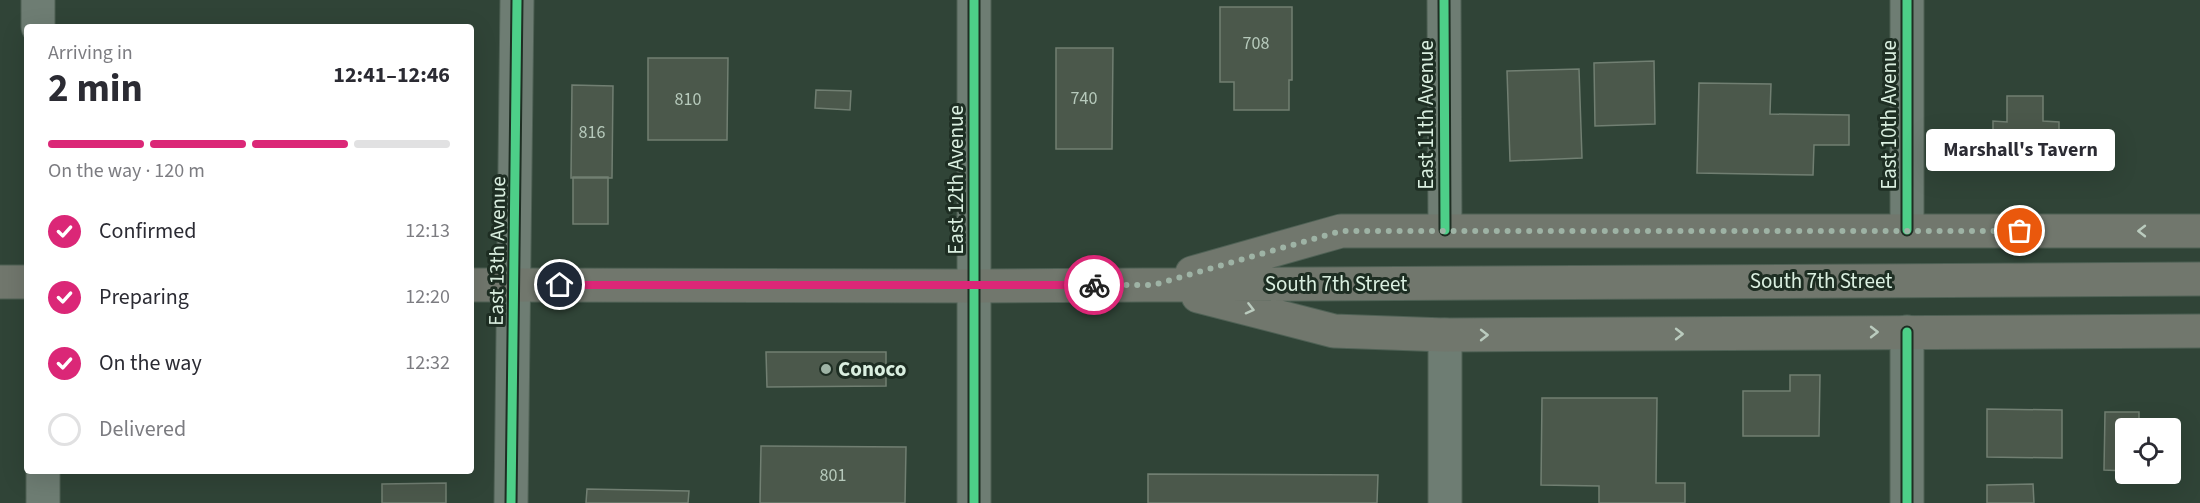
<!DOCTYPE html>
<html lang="en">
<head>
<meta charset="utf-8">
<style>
  body { margin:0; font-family:"Source Sans 3",sans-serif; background:#f2f2f3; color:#2b2b33; height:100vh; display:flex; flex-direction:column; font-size:22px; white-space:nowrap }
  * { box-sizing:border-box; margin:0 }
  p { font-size:20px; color:#7c7c81 }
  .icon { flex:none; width:33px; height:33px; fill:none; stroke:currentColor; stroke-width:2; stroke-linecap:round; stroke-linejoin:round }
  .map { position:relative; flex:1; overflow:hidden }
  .side { position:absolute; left:24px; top:24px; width:450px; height:450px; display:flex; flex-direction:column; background:#fff; border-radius:6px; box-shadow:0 6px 24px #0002 }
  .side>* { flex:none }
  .buttons { position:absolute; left:2115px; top:418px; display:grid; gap:12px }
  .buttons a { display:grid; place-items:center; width:66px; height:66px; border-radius:6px; background:#fff; box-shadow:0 6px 24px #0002; font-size:30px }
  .pin { position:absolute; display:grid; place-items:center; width:51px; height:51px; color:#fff; margin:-26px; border:3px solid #fff; border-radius:50%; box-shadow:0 2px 6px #0007 }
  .courier { position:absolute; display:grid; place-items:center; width:60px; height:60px; margin:-30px; border:4px solid #db2777; border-radius:50%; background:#fff; color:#222; box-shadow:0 2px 8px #0007 }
  .bubble { position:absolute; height:42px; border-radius:6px; background:#fff; box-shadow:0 6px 24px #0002; font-size:20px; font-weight:700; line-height:42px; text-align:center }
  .summary em { font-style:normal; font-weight:700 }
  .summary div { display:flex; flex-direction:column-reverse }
  .summary { display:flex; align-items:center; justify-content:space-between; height:102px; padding:0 24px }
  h1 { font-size:39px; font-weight:700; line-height:45px }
  .bar { display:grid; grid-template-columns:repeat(4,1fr); gap:9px 6px; align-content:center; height:72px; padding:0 24px }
  .bar i { height:8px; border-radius:4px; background:#e1e1e2 }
  .bar .on { background:#db2777 }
  .bar p { grid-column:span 4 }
  ol { padding:0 24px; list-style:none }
  li { display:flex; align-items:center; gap:18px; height:66px }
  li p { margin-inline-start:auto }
  li .icon { padding:6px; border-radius:50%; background:#db2777; color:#fff; stroke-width:4 }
  li:last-child { color:#7c7c81 }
  li i { width:33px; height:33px; border:3px solid #e1e1e2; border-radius:50% }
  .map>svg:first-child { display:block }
  .building { fill:#4b584b; stroke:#717f72; stroke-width:1.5 }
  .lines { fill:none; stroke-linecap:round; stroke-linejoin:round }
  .minor-casing { stroke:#4f6155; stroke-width:35 }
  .major-casing { stroke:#4f6155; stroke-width:35 }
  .minor { stroke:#6e7d73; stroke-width:33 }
  .major { stroke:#71776d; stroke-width:33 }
  .cycleway-casing { stroke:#1e2e23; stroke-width:13 }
  .cycleway { stroke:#4dcf88; stroke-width:9 }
  .oneway { stroke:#bacbbe }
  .done { stroke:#9eb3a5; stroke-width:6; stroke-dasharray:0 10.8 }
  .route { stroke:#db2777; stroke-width:8 }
  .poi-dot { fill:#9eb3a5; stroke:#1e2e23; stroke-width:2 }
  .labels { text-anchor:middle; stroke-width:6; stroke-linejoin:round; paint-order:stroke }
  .number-label { font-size:18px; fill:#b6c9bb }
  .street-label { font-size:21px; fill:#daefe0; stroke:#1e2e23 }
  .poi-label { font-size:21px; font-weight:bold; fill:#daefe0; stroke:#1e2e23; text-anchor:start }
</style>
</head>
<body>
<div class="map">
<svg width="2200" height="503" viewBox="0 0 2200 503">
  <rect width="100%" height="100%" fill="#304437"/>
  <path class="building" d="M1220,7H1292V80H1289V110H1234V82H1220Z
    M1056,48H1113L1112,149H1056Z
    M648,58H728L727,140H648Z
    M1654,61L1655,124L1595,126L1594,63Z
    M1579,69L1582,158L1510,161L1507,71Z
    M1699,83L1771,84L1770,114L1849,115V145H1814L1813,175L1697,173Z
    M572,85L613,86L612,178H571Z
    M816,90L851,91L850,110L815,108Z
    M2007,96H2043V121L2059,122V170H1993V121L2007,122Z
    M573,177H608V224H573Z
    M766,352H886V386L767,387Z
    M1790,375H1820L1819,436H1743V391H1790Z
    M1542,398H1657L1656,483H1685V503H1599V486L1541,485Z
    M1987,409L2062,410V458L1987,457Z
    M2105,412H2139V429H2126V471L2104,470Z
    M761,446L906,447L905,503H760Z
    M1148,474L1378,475L1377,503H1148Z
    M446,483V503H382V484Z
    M2033,484L2034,503H1987V485Z
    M587,489L689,491L688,503H586Z"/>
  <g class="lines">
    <g class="minor-casing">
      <path id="minor" d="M38,0V27
        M974,0V503
        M1444,0L1445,230
        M1907,0V230
        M1907,332V503
        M1445,335V503
        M43,471V503
        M511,503L517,0"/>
    </g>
    <g class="major-casing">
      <path id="major" d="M1192,273L1341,231H2200
        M0,282H27
        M471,285L974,286L2200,279
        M1198,296L1334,331L1445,335L2200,331"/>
    </g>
    <use href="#minor" class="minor"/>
    <use href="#major" class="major"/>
    <g class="cycleway-casing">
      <path id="cycleway" d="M974,0V503
        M1444,0L1445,230
        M1907,0V230
        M1907,332V503
        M511,503L517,0"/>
    </g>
    <use href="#cycleway" class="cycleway"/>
  </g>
  <defs><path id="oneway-chevron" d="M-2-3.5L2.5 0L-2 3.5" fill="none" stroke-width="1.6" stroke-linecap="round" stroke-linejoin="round" transform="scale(1.5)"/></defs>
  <g class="oneway">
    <use href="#oneway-chevron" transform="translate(2142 231) rotate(-180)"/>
    <use href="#oneway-chevron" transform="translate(1250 309) rotate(14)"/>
    <use href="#oneway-chevron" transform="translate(1874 332)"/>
    <use href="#oneway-chevron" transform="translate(1679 334)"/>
    <use href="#oneway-chevron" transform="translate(1484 335)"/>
  </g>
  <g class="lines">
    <path class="done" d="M1094,285H1153L1341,231H2020"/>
    <path class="route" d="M560,285H1094"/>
  </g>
  <circle class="poi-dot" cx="826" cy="369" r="6"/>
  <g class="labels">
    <g class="number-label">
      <text x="1256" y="49">708</text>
      <text x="1084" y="104">740</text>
      <text x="688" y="105">810</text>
      <text x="592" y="138">816</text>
      <text x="833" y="481">801</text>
    </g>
    <g class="street-label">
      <text transform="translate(1426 115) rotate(-90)" y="7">East 11th Avenue</text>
      <text transform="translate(1889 115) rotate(-90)" y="7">East 10th Avenue</text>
      <text transform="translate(956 180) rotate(-90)" y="7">East 12th Avenue</text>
      <text transform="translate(497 251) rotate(-89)" y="7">East 13th Avenue</text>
      <text x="1821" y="288">South 7th Street</text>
      <text x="1336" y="291">South 7th Street</text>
    </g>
    <g class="poi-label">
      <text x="838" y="376">Conoco</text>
    </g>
  </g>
</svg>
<div class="buttons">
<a><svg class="icon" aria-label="locate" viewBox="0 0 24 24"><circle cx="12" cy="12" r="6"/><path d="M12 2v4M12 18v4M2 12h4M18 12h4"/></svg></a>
</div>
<div class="pin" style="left:2020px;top:231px;background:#ea580c"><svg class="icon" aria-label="bag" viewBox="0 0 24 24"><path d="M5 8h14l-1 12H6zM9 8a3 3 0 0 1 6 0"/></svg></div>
<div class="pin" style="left:560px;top:285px;background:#1f2937"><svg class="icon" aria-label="home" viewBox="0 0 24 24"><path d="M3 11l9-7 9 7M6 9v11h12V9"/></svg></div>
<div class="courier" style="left:1094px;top:285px"><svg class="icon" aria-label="bike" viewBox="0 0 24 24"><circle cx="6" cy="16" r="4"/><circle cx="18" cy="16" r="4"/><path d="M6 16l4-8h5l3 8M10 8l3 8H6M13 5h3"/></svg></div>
<div class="bubble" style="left:1926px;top:129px;width:189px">Marshall's Tavern</div>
<section class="side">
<div class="summary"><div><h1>2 min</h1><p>Arriving in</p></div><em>12:41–12:46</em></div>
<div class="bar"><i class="on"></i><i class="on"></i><i class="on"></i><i></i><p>On the way · 120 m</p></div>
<ol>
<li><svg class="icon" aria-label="check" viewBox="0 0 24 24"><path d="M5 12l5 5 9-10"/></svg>Confirmed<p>12:13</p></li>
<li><svg class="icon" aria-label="check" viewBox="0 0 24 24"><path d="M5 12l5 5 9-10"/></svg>Preparing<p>12:20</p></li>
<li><svg class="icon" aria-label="check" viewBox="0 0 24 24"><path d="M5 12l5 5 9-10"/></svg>On the way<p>12:32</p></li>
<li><i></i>Delivered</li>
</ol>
</section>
</div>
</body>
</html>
